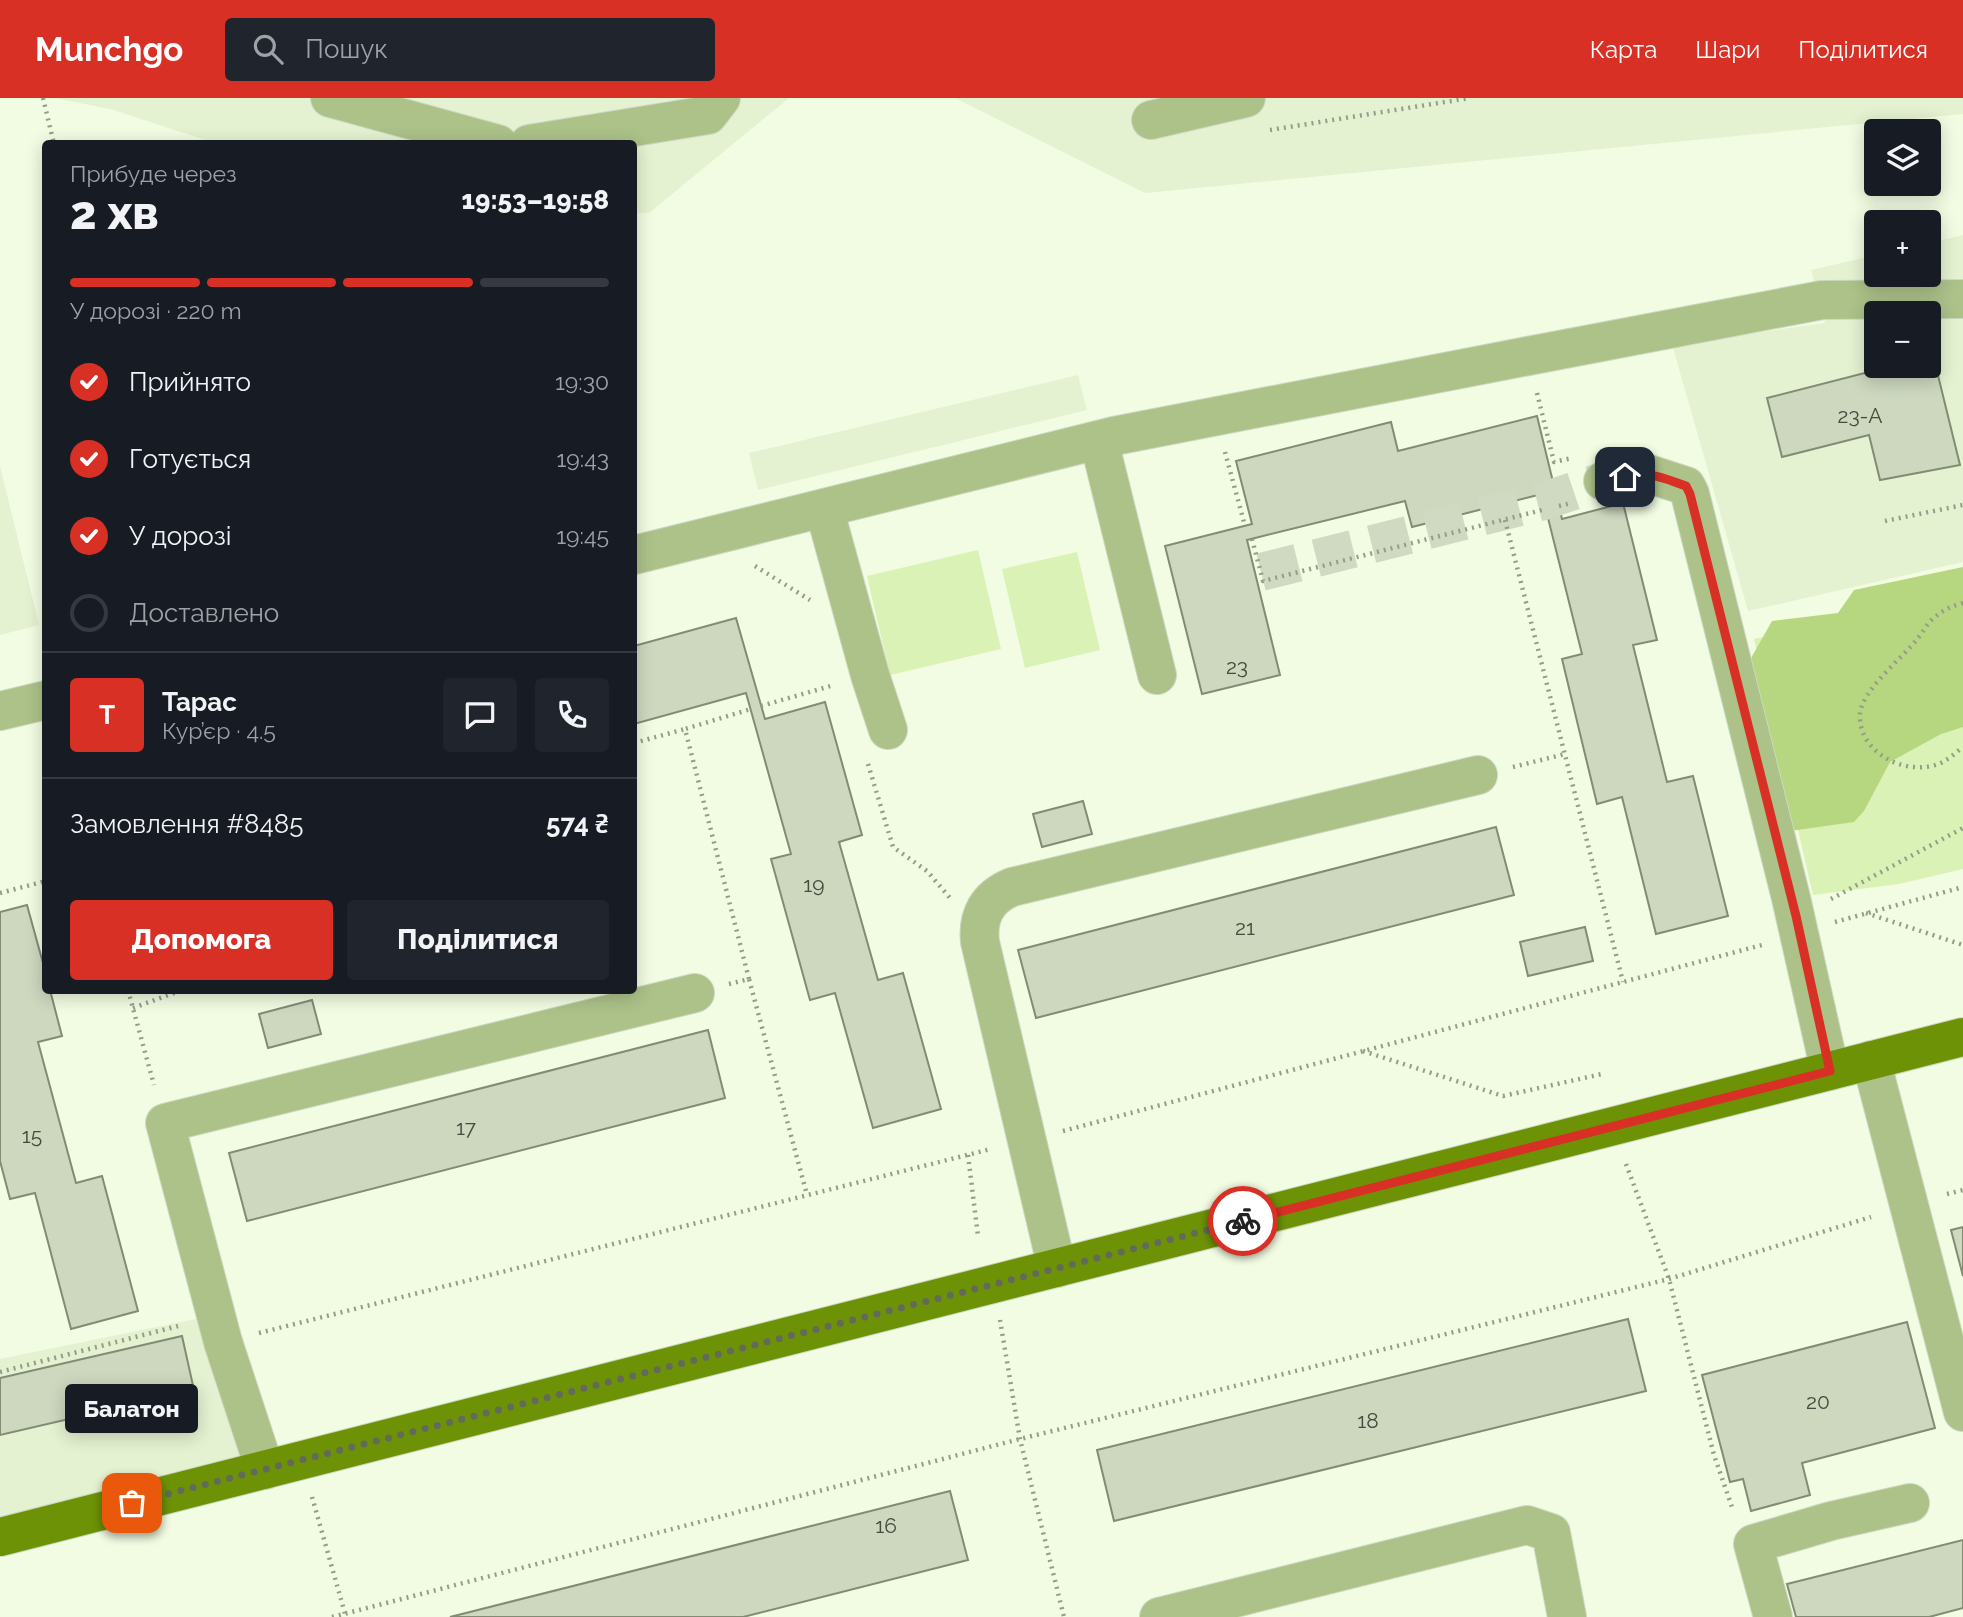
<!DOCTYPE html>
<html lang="uk">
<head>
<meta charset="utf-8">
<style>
  body { margin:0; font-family:Raleway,sans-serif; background:#20242c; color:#f1f3f6; height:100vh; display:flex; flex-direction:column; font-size:26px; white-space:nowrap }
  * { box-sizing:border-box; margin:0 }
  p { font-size:23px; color:#9ea1a6 }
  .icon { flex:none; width:38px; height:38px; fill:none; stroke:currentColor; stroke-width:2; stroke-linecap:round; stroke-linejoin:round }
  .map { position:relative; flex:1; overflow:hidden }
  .drawer { position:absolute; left:42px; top:42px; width:595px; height:854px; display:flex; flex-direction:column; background:#171b24; border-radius:7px; box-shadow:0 4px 18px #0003 }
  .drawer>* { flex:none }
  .buttons { position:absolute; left:1864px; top:21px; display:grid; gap:14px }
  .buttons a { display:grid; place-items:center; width:77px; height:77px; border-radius:7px; background:#171b24; box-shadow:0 4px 18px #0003; font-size:35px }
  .pin { position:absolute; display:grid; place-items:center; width:60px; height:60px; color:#fff; margin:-30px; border-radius:14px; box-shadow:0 4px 10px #0006 }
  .courier { position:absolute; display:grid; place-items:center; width:70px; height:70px; margin:-35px; border:5px solid #d93025; border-radius:50%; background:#fff; color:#222; box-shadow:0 2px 9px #0007 }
  .bubble { position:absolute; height:49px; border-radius:7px; background:#171b24; box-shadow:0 4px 18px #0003; font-size:23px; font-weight:800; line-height:49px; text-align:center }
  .headline em { font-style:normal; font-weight:800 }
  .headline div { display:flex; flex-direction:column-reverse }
  .headline { display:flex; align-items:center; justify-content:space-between; height:119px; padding:0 28px }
  h1 { font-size:46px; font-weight:800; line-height:52px }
  .bar { display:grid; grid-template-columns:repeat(4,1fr); gap:10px 7px; align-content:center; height:84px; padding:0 28px }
  .bar i { height:9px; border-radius:5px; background:#363941 }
  .bar .active { background:#d93025 }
  .bar p { grid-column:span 4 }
  .line { display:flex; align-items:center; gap:18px; padding:0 28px; border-top:2px solid #363941 }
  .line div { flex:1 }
  .round { display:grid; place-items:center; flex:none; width:74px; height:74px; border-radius:7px; background:#20242c }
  ol { padding:0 28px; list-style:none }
  li { display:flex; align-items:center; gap:21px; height:77px }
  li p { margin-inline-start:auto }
  li .icon { padding:7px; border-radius:50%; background:#d93025; color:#fff; stroke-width:4 }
  li:last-child { color:#9ea1a6 }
  li i { width:38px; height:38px; border:4px solid #363941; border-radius:50% }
  .primary-button { display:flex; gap:14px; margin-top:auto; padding:14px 28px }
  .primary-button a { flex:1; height:80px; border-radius:7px; background:#d93025; color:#fff; font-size:28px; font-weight:800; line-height:80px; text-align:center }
  .primary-button a+a { background:#20242c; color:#f1f3f6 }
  header { display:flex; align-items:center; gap:42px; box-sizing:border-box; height:98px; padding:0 35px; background:#d93025; color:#fff }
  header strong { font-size:33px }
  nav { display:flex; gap:38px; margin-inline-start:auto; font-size:24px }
  .search { width:490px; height:63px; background:#20242c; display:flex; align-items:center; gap:18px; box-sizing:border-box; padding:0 24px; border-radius:7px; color:#9ea1a6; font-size:26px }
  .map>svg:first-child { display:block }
  .built { fill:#e4f2d1; fill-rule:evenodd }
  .green { fill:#daf2b6 }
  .forest { fill:#b6d77f }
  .building { fill:#cdd8bf; stroke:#828c74; stroke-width:2 }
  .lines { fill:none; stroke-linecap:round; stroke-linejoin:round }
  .minor-tunnel { stroke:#d0dac3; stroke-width:38; stroke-dasharray:38 19; stroke-linecap:butt }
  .minor-casing { stroke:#ced8c1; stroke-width:40 }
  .major-casing { stroke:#ced8c1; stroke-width:40 }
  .path { stroke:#959d8a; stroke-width:4.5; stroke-dasharray:2 5; stroke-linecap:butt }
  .minor { stroke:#acc289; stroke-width:38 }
  .major { stroke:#6d9206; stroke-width:38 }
  .done { stroke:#646a5b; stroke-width:7; stroke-dasharray:0 12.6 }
  .route { stroke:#d93025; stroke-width:9 }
  .labels { text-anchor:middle; stroke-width:5; stroke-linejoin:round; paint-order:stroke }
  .number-label { font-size:21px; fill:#454b3e }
</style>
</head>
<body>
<header>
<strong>Munchgo</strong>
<div class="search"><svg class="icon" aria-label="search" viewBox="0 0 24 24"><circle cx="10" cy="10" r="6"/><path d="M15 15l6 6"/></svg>Пошук</div>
<nav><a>Карта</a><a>Шари</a><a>Поділитися</a></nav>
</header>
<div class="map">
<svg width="1963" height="1519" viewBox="0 0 1963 1519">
  <rect width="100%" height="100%" fill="#f1fce2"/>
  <path class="built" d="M55,0H789L649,115H634V46L215,45L110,11Z
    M955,0H1963V16L1145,95Z
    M1963,137V464L1748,513L1672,246L1825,225L1811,172L1876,157V177H1928L1929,145ZM1876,215H1928V268H1876Z
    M1078,277L1087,312L758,392L749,355Z
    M0,368L39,527L0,537Z
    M230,1214L271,1356L0,1422V1261Z"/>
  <path class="green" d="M978,452L1001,551L890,577L867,478Z
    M1077,454L1100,552L1025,570L1002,471Z
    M1963,489V771L1899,786L1813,797L1754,541L1854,520Z"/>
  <path class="forest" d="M1963,469V629L1941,636L1890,664L1864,713L1854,724L1790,733L1746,569L1772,523L1838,515L1854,492Z"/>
  <path class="building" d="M1933,257L1960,367L1880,382L1869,337L1782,359L1767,300L1892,268H1928V258Z
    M1537,318L1562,421L1623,405L1657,542L1633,547L1667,684L1693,678L1728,818L1656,836L1622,699L1597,706L1562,561L1582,556L1542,396L1412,429L1405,403L1247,442L1280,577L1202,596L1165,448L1252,426L1236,363L1391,324L1398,353Z
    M736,520L765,621L825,604L862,737L839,744L878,882L903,875L941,1011L873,1030L835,895L810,902L771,761L791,756L746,595L634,626V548Z
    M1083,703L1092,736L1042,749L1033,716Z
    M1496,729L1514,797L1036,920L1018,852Z
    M27,807L46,876V892H50L62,938L38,944L76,1085L102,1078L138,1213L71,1231L35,1095L10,1101L0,1063V814Z
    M1585,829L1593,863L1528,878L1520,844Z
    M312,902L321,936L268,950L259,916Z
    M708,932L725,1000L247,1123L229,1055Z
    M1963,1129V1178L1951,1132Z
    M1628,1221L1646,1293L1114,1423L1097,1352Z
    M1907,1224L1935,1330L1802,1365L1810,1397L1751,1413L1743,1381L1730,1384L1702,1277Z
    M182,1238L194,1292L0,1337V1280Z
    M950,1393L968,1462L743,1519H450Z
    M1963,1442V1510L1929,1519H1796L1787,1486Z"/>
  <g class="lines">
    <path class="minor-tunnel" d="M1261,474L1544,403L1603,383"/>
    <g class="minor-casing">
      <path id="minor" d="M330,0L498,46
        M1151,22L1246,0
        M529,46L708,17L721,0
        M1099,343L1157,577
        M1603,383L1646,375L1686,388L1690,396L1791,800L1830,973
        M824,410L870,577L888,632
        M634,457L1114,338L1528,258L1822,202L1963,201
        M0,613L46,602
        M1871,962L1963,1314
        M1057,1170L980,844C977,817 988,799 1012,789L1478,677
        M265,1372L223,1244L165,1025L695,895
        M1159,1519L1527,1427L1551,1435L1567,1519
        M1773,1519L1753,1446L1831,1423L1910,1405"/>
    </g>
    <g class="major-casing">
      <path id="major" d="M0,1439L1963,939"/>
    </g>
    <path class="path" d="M43,0L54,46
      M1270,32L1470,0
      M1537,295L1554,364L1572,360
      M1225,354L1245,428
      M1559,408L1572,405
      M1505,422L1623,884
      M1885,423L1963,407
      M1252,441L1263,483L1546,411
      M755,468L810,502
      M1963,505C1952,508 1943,512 1935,519C1927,525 1924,533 1918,540C1903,560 1862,591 1860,616C1858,652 1899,675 1931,668C1944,666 1953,657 1963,649
      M761,608L834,587
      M634,645L685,631
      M868,666L893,749L927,773L950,800
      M1513,669L1565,656
      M0,795L46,783
      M1831,801L1963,730
      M1866,815L1963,847
      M1835,824L1963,789
      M749,881L685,631L751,611
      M729,886L749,881L807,1097
      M128,892L154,987
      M133,910L182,892
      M1363,953L1503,998L1602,976
      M1063,1033L1762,847
      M968,1057L978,1138
      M1626,1066L1669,1181L1714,1357L1733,1412
      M1947,1096L1963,1092
      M1000,1222L1020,1341L1064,1519
      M259,1235L991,1051
      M0,1274L178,1228
      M312,1399L346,1519
      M332,1519L1020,1341L1669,1181L1871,1119"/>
    <use href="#minor" class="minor"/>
    <use href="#major" class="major"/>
  </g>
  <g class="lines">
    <path class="done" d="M132,1405L1243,1123"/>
    <path class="route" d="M1243,1123L1830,973L1796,818L1690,396L1686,388C1660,379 1653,374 1625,379"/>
  </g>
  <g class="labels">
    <g class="number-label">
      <text x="1860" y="325">23-А</text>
      <text x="1237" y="576">23</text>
      <text x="814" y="794">19</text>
      <text x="1245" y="837">21</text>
      <text x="466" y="1037">17</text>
      <text x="32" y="1045">15</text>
      <text x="1818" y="1311">20</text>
      <text x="1368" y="1330">18</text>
      <text x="886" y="1435">16</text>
    </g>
  </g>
</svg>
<div class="buttons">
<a><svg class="icon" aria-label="layers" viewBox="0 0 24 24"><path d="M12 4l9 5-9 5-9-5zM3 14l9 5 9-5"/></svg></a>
<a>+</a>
<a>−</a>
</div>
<div class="pin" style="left:132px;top:1405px;background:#ea580c"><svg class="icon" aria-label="bag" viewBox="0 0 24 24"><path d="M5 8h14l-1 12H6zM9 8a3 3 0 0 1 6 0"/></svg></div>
<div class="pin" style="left:1625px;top:379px;background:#1f2937"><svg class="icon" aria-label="home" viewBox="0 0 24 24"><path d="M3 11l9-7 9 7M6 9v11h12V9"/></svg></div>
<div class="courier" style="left:1243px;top:1123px"><svg class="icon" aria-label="bike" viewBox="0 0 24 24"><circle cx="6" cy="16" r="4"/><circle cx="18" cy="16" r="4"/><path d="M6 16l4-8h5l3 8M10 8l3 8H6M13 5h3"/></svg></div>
<div class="bubble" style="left:65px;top:1286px;width:133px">Балатон</div>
<section class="drawer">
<div class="headline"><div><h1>2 хв</h1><p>Прибуде через</p></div><em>19:53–19:58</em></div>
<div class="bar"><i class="active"></i><i class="active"></i><i class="active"></i><i></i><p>У дорозі · 220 m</p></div>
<ol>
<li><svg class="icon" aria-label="check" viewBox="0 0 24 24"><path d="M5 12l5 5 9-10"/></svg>Прийнято<p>19:30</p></li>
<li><svg class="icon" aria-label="check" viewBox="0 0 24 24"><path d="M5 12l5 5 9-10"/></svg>Готується<p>19:43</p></li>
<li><svg class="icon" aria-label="check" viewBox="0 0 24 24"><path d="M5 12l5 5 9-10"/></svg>У дорозі<p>19:45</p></li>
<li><i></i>Доставлено</li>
</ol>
<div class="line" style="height:126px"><b class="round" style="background:#d93025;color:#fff">Т</b><div><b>Тарас</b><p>Кур’єр · 4.5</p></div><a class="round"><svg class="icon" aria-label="chat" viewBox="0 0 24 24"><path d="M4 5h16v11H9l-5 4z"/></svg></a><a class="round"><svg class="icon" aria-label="phone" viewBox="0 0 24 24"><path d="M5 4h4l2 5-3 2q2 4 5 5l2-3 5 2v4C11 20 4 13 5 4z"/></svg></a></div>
<div class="line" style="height:91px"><div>Замовлення #8485</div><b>574 ₴</b></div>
<div class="primary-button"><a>Допомога</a><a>Поділитися</a></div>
</section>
</div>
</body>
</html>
